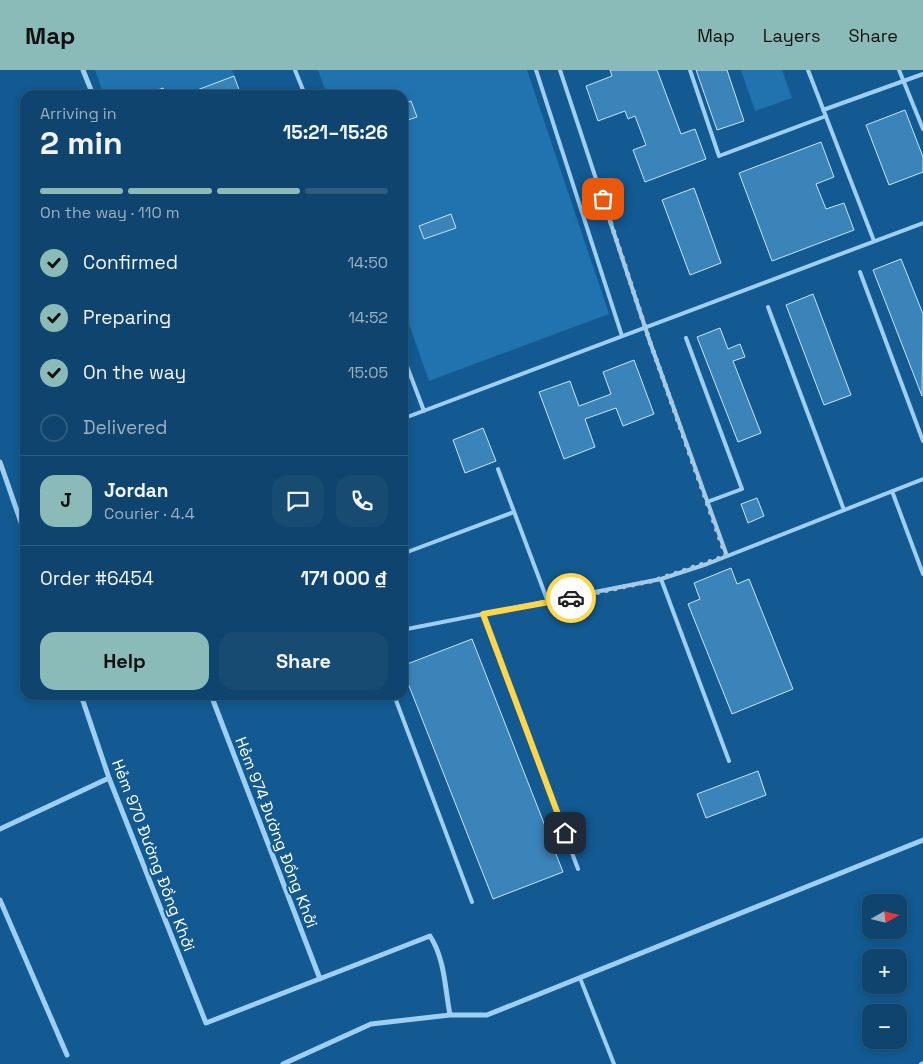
<!DOCTYPE html>
<html lang="en">
<head>
<meta charset="utf-8">
<style>
  body { margin:0; font-family:"Space Grotesk",sans-serif; background:#174b72; color:#f1f3f6; height:100vh; display:flex; flex-direction:column; font-size:19px; white-space:nowrap }
  * { box-sizing:border-box; margin:0 }
  p { font-size:16px; color:#9bb0c2 }
  .icon { flex:none; width:28px; height:28px; fill:none; stroke:currentColor; stroke-width:2; stroke-linecap:round; stroke-linejoin:round }
  .map { position:relative; flex:1; overflow:hidden }
  .sheet { position:absolute; left:20px; top:20px; width:388px; height:610px; display:flex; flex-direction:column; background:#0e446d; border-radius:15px; box-shadow:0 2px 8px #0003,0 0 0 1px #2e5c80 }
  .sheet>* { flex:none }
  .needle { width:32px; rotate:82deg }
  .tools { position:absolute; left:862px; top:824px; display:grid; gap:10px }
  .tools a { display:grid; place-items:center; width:45px; height:45px; border-radius:10px; background:#0e446d; box-shadow:0 2px 8px #0003,0 0 0 1px #2e5c80; font-size:25px }
  .pin { position:absolute; display:grid; place-items:center; width:42px; height:42px; color:#fff; margin:-21px; border-radius:10px; box-shadow:0 2px 8px #0006 }
  .courier { position:absolute; display:grid; place-items:center; width:50px; height:50px; margin:-25px; border:4px solid #ffd54a; border-radius:50%; background:#fff; color:#222; box-shadow:0 1px 6px #0007 }
  .head em { font-style:normal; font-weight:700 }
  .head div { display:flex; flex-direction:column-reverse }
  .head { display:flex; align-items:center; justify-content:space-between; height:85px; padding:0 20px }
  h1 { font-size:32px; font-weight:700; line-height:38px }
  .bar { display:grid; grid-template-columns:repeat(4,1fr); gap:8px 5px; align-content:center; height:60px; padding:0 20px }
  .bar i { height:6px; border-radius:4px; background:#2e5c80 }
  .bar .selected { background:#8bbbb9 }
  .bar p { grid-column:span 4 }
  .line { display:flex; align-items:center; gap:12px; padding:0 20px; border-top:1px solid #2e5c80 }
  .line div { flex:1 }
  .round { display:grid; place-items:center; flex:none; width:52px; height:52px; border-radius:15px; background:#174b72 }
  ol { padding:0 20px; list-style:none }
  li { display:flex; align-items:center; gap:15px; height:55px }
  li p { margin-inline-start:auto }
  li .icon { padding:5px; border-radius:50%; background:#8bbbb9; color:#111; stroke-width:4 }
  li:last-child { color:#9bb0c2 }
  li i { width:28px; height:28px; border:2px solid #2e5c80; border-radius:50% }
  .primary-button { display:flex; gap:10px; margin-top:auto; padding:10px 20px }
  .primary-button a { flex:1; height:58px; border-radius:15px; background:#8bbbb9; color:#111; font-size:20px; font-weight:700; line-height:58px; text-align:center }
  .primary-button a+a { background:#174b72; color:#f1f3f6 }
  header { display:flex; align-items:center; gap:30px; box-sizing:border-box; height:70px; padding:0 25px; background:#8bbbb9; color:#111 }
  header strong { font-size:24px }
  nav { display:flex; gap:28px; margin-inline-start:auto; font-size:18px }
  .map>svg:first-child { display:block }
  .green { fill:#2173af }
  .building { fill:#3b84ba; stroke:#c6e6fd }
  .lines { fill:none; stroke-linecap:round; stroke-linejoin:round }
  .service { stroke:#9ecff2; stroke-width:4 }
  .minor { stroke:#9ecff2; stroke-width:5 }
  .done { stroke:#acc5d8; stroke-width:5; stroke-dasharray:0 9 }
  .route { stroke:#ffd54a; stroke-width:6 }
  .labels { text-anchor:middle; stroke-width:4.5; stroke-linejoin:round; paint-order:stroke }
  .street-label { font-size:16px; fill:#fff; stroke:#125a91 }
</style>
</head>
<body>
<header>
<strong>Map</strong>
<nav><a>Map</a><a>Layers</a><a>Share</a></nav>
</header>
<div class="map">
<svg width="923" height="994" viewBox="0 0 923 994">
  <rect width="100%" height="100%" fill="#125a91"/>
  <path class="green" d="M95,0H232L241,25H104Z
    M318,0H527L609,244L429,311L403,237L402,25H327Z
    M741,0H782L792,28L755,41Z"/>
  <path class="building" d="M610,0H657L681,64L695,59L706,89L645,112L633,80L646,75L635,46L628,49L625,41L598,51L586,16L612,6Z
    M696,0H727L744,51L717,60Z
    M234,6L241,25H184Z
    M163,18L165,22L172,20L174,25H145Z
    M411,31L417,47L402,52V34Z
    M905,40L923,87V102L889,115L866,55Z
    M821,72L834,107L816,114L826,139L844,133L854,160L772,191L739,103Z
    M694,118L721,193L690,205L662,130Z
    M451,144L456,158L424,169L419,156Z
    M901,189L923,244L922,326L873,200Z
    M813,224L851,325L824,335L786,235Z
    M720,258L728,279L740,274L745,287L733,291L761,363L738,372L697,267Z
    M634,290L654,344L623,356L616,338L585,349L595,377L564,389L539,322L570,311L579,336L611,324L603,302Z
    M483,358L496,391L465,403L453,370Z
    M757,428L764,446L748,453L741,434Z
    M731,498L737,514L749,509L793,619L732,644L688,534L700,529L694,513Z
    M472,569L563,802L493,829L402,598V596Z
    M758,701L766,725L706,748L697,724Z"/>
  <g class="lines">
    <path class="service" d="M295,0L305,25
      M536,0L622,266
      M560,0L650,272L727,486
      M690,0L719,86L826,46
      M808,0L874,171
      M899,0L923,59
      M823,40L923,4
      M860,202L923,371
      M768,237L844,440
      M686,268L742,419L707,432
      M402,283L424,341
      M402,349L923,153
      M498,399L548,532
      M892,421L923,504
      M402,484L514,442
      M661,509L729,691
      M483,544L578,799
      M402,560L661,509L707,494L923,409
      M394,625L472,832
      M580,908L614,994
      M921,994L923,993"/>
    <path class="minor" d="M83,0L93,25
      M0,392L25,464
      M81,625L109,708L206,953L430,866C445,889 445,919 450,945H487L923,770
      M211,625L320,909
      M0,759L109,708
      M0,830L67,985
      M283,994L371,954L450,945"/>
  </g>
  <g class="lines">
    <path class="done" d="M571,528L656,510L726,486L650,272L603,129"/>
    <path class="route" d="M565,763L483,544L571,528"/>
  </g>
  <g class="labels">
    <g class="street-label">
      <text transform="translate(277 762) rotate(69)" y="6">Hẻm 974 Đường Đồng Khởi</text>
      <text transform="translate(154 785) rotate(69)" y="6">Hẻm 970 Đường Đồng Khởi</text>
    </g>
  </g>
</svg>
<div class="tools">
<a><svg class="needle" viewBox="-14 -14 28 28"><path d="M0-13l5 13h-10z" fill="#e53935"/><path d="M0 13l5-13h-10z" fill="#9bb0c2"/></svg></a>
<a>+</a>
<a>−</a>
</div>
<div class="pin" style="left:603px;top:129px;background:#ea580c"><svg class="icon" aria-label="bag" viewBox="0 0 24 24"><path d="M5 8h14l-1 12H6zM9 8a3 3 0 0 1 6 0"/></svg></div>
<div class="pin" style="left:565px;top:763px;background:#1f2937"><svg class="icon" aria-label="home" viewBox="0 0 24 24"><path d="M3 11l9-7 9 7M6 9v11h12V9"/></svg></div>
<div class="courier" style="left:571px;top:528px"><svg class="icon" aria-label="car" viewBox="0 0 24 24"><path d="M5 17H2v-5l4-1 3-4h7l3 4 3 1v5h-3M9 17h6M6 11h13"/><circle cx="7" cy="17" r="2"/><circle cx="17" cy="17" r="2"/></svg></div>
<section class="sheet">
<div class="head"><div><h1>2 min</h1><p>Arriving in</p></div><em>15:21–15:26</em></div>
<div class="bar"><i class="selected"></i><i class="selected"></i><i class="selected"></i><i></i><p>On the way · 110 m</p></div>
<ol>
<li><svg class="icon" aria-label="check" viewBox="0 0 24 24"><path d="M5 12l5 5 9-10"/></svg>Confirmed<p>14:50</p></li>
<li><svg class="icon" aria-label="check" viewBox="0 0 24 24"><path d="M5 12l5 5 9-10"/></svg>Preparing<p>14:52</p></li>
<li><svg class="icon" aria-label="check" viewBox="0 0 24 24"><path d="M5 12l5 5 9-10"/></svg>On the way<p>15:05</p></li>
<li><i></i>Delivered</li>
</ol>
<div class="line" style="height:90px"><b class="round" style="background:#8bbbb9;color:#111">J</b><div><b>Jordan</b><p>Courier · 4.4</p></div><a class="round"><svg class="icon" aria-label="chat" viewBox="0 0 24 24"><path d="M4 5h16v11H9l-5 4z"/></svg></a><a class="round"><svg class="icon" aria-label="phone" viewBox="0 0 24 24"><path d="M5 4h4l2 5-3 2q2 4 5 5l2-3 5 2v4C11 20 4 13 5 4z"/></svg></a></div>
<div class="line" style="height:65px"><div>Order #6454</div><b>171 000 ₫</b></div>
<div class="primary-button"><a>Help</a><a>Share</a></div>
</section>
</div>
</body>
</html>
